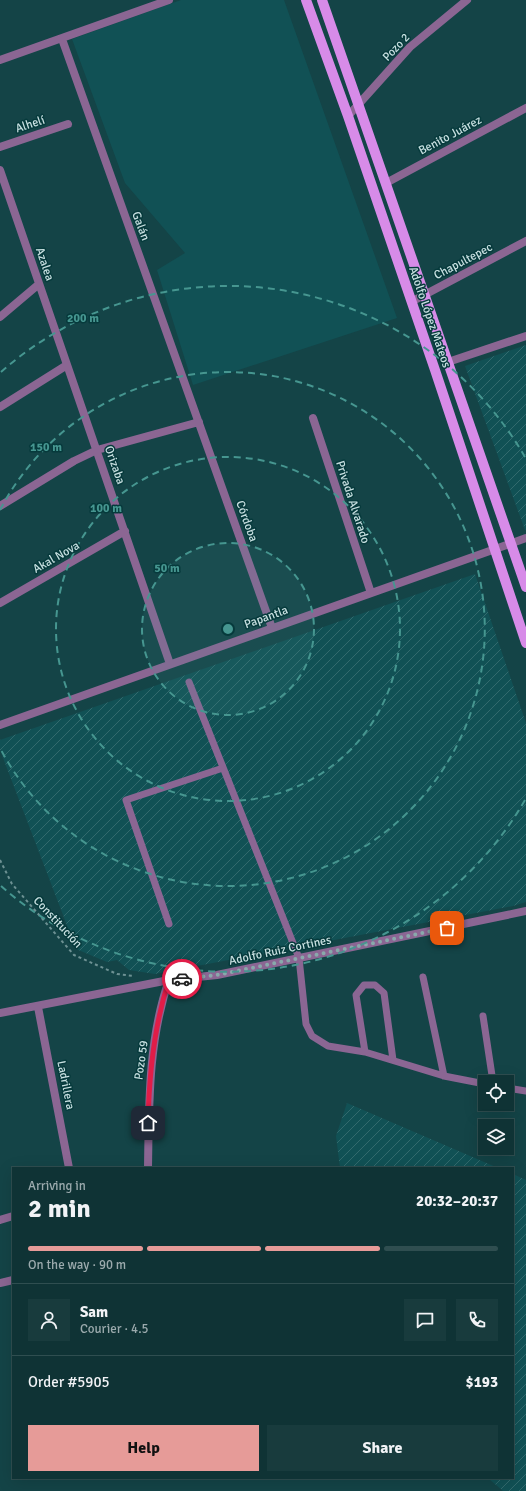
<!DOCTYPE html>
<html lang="en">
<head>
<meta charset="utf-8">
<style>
  body { margin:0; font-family:Signika,sans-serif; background:#183b3d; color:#f1f3f6; height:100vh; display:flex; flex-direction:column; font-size:15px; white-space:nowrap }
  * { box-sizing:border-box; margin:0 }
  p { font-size:13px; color:#9baaad }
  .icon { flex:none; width:22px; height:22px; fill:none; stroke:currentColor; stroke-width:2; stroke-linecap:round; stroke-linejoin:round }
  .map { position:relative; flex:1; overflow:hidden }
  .details { position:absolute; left:12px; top:1167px; width:502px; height:312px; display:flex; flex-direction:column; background:#0f3335; border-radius:0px; box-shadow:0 4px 16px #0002,0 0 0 1px #2f4e50 }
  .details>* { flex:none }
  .fabs { position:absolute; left:478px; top:1075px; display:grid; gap:8px }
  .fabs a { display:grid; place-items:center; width:36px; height:36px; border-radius:0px; background:#0f3335; box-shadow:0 4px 16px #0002,0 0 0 1px #2f4e50; font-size:20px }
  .pin { position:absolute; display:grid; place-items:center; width:34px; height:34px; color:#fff; margin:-17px; border-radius:8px; box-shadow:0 2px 6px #0006 }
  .courier { position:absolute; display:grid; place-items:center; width:40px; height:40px; margin:-20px; border:3px solid #e11d48; border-radius:50%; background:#fff; color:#222; box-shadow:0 1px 5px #0007 }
  .head em { font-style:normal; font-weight:800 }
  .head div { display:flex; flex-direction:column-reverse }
  .head { display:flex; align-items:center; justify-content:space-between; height:68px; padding:0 16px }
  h1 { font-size:26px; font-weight:800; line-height:30px }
  .bar { display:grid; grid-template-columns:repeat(4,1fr); gap:6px 4px; align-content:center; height:48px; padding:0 16px }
  .bar i { height:5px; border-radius:3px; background:#2f4e50 }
  .bar .active { background:#e69b98 }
  .bar p { grid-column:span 4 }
  .line { display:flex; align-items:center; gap:10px; padding:0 16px; border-top:1px solid #2f4e50 }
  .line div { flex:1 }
  .round { display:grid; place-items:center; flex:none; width:42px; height:42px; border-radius:0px; background:#183b3d }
  .primary-button { display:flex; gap:8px; margin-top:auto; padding:8px 16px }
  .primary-button a { flex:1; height:46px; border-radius:0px; background:#e69b98; color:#111; font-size:16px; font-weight:800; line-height:46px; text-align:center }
  .primary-button a+a { background:#183b3d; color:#f1f3f6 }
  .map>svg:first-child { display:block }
  .built { fill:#115155 }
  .industrial { fill:url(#industrial-furrows) }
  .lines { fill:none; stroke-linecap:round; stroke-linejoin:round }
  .path { stroke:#6d9193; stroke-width:2; stroke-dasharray:3 3; stroke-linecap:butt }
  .lane { stroke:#8b6693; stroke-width:7 }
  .street { stroke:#8b6693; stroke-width:8 }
  .primary { stroke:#d78be8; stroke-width:10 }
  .done { stroke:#89a9ab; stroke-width:4; stroke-dasharray:0 7.2 }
  .route { stroke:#e11d48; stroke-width:5 }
  .ring { fill:none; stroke:#469690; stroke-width:2; stroke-dasharray:7 5 }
  .labels { text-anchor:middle; stroke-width:3; stroke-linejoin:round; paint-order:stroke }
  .street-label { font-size:12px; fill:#c8e0e1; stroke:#063a3c }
  .centre { fill:#469690; stroke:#063a3c; stroke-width:2 }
  .ring-label { font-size:12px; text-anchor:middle; font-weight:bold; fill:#469690; stroke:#063a3c; stroke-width:3; stroke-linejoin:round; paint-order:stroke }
</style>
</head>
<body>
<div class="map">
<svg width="526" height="1491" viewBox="0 0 526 1491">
  <defs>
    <pattern id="industrial-furrows" width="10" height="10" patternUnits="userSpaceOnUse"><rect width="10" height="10" fill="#115155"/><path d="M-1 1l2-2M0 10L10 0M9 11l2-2" fill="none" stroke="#326a6d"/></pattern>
  </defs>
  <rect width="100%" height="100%" fill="#144447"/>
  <path class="built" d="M181,0H284L397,318L193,385L157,270L185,253L125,183L72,39Z"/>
  <path class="industrial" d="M526,345V530H525L465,366Z
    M475,574L526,723V902L513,906L155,974L129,970L117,960L107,962L76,949L0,750V740Z
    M347,1103L498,1168H340L336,1136Z
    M513,1174L526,1180V1491H503L488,1478H513Z"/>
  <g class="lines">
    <path class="path" d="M0,860L12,884L74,955L117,974L134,976"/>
    <path class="lane" d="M189,682L299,958L306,1024L312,1036L328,1046L365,1052L444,1076L485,1084
      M169,924L126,800L223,768
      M423,977L444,1076
      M483,1016L493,1082
      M365,1052L356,995L364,985H375L384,993L393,1060
      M507,1088L526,1091"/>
    <path class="street" d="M62,39L272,628
      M0,60L169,0
      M348,116L410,47L467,0
      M0,147L68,124
      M0,170L170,664
      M386,183L526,108
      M411,302L526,241
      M0,317L39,284
      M448,362L526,336
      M0,407L67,365
      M313,418L371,593
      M0,506L74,461L97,450L199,422
      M0,603L125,531
      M0,725L526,538
      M38,1007L69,1168
      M0,1013L169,980L217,975L526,911
      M148,1168C149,1106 148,1040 169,980
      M0,1220L13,1216
      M0,1283L13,1280"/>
    <path class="primary" d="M306,0L348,116L435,370L526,643
      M322,0L526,587"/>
  </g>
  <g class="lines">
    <path class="done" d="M182,979L217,975L447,928"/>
    <path class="route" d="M148,1123C149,1076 154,1025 169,980L182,979"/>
  </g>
  <circle cx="228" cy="629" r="86" fill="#469690" fill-opacity=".12"/>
  <g class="ring">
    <circle cx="228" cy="629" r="86"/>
    <circle cx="228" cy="629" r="172"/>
    <path d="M0 510A257 257 0 1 1 0 748"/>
    <path d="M525 800A343 343 0 0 1 1 886M1 372A343 343 0 0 1 525 457"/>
  </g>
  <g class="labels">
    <g class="street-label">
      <text transform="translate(396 47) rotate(-46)" y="4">Pozo 2</text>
      <text transform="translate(30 124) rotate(-18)" y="4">Alhelí</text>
      <text transform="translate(450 135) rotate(-28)" y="4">Benito Juárez</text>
      <text transform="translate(141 226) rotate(70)" y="4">Galán</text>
      <text transform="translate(463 261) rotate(-28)" y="4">Chapultepec</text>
      <text transform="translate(45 264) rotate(71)" y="4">Azalea</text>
      <text transform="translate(430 317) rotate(71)" y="4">Adolfo López Mateos</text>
      <text transform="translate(115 465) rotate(71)" y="4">Orizaba</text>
      <text transform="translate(353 502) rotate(72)" y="4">Privada Alvarado</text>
      <text transform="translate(247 521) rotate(70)" y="4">Córdoba</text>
      <text transform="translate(56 557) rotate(-30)" y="4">Akal Nova</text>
      <text transform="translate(266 617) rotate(-20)" y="4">Papantla</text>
      <text transform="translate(58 922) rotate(47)" y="4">Constitución</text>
      <text transform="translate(280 950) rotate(-12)" y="4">Adolfo Ruiz Cortines</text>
      <text transform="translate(141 1060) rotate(-82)" y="4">Pozo 59</text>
      <text transform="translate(66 1085) rotate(79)" y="4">Ladrillera</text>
    </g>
  </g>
  <circle cx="228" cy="629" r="6" class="centre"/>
  <g class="ring-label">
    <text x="83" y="322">200 m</text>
    <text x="46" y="451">150 m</text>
    <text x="106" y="512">100 m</text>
    <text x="167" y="572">50 m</text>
  </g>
</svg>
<div class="fabs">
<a><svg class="icon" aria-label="locate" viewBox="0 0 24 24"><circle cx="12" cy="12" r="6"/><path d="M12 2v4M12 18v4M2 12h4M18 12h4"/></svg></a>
<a><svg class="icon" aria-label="layers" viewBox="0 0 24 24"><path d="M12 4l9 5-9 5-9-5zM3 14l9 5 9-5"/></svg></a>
</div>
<div class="pin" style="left:447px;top:928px;background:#ea580c"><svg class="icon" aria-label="bag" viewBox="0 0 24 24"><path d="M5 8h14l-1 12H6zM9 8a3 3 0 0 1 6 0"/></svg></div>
<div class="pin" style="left:148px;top:1123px;background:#1f2937"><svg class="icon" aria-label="home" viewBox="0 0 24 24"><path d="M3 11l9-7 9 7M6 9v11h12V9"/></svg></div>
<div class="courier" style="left:182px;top:979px"><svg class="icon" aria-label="car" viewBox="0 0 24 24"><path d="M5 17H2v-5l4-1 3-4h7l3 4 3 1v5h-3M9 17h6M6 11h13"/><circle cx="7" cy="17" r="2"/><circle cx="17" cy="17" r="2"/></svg></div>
<section class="details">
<div class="head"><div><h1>2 min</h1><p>Arriving in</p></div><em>20:32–20:37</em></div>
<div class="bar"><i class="active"></i><i class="active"></i><i class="active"></i><i></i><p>On the way · 90 m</p></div>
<div class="line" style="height:72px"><a class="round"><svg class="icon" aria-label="person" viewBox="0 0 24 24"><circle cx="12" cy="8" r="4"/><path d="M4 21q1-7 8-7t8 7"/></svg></a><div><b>Sam</b><p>Courier · 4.5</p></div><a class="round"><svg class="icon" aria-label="chat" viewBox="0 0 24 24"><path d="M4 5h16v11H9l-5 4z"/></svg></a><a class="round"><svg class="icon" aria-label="phone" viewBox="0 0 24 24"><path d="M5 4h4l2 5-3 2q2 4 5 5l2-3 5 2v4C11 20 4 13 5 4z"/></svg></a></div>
<div class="line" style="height:52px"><div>Order #5905</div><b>$193</b></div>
<div class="primary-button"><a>Help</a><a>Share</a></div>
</section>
</div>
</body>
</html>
